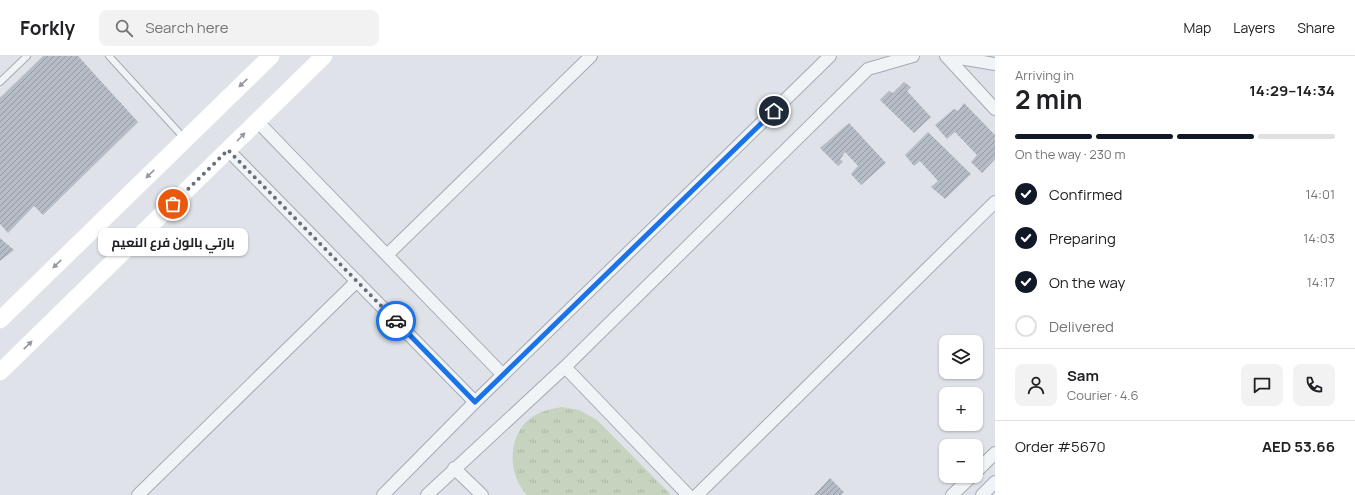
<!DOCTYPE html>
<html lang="en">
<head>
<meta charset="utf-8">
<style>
  body { margin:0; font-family:Manrope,Cairo,sans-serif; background:#f2f2f2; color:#202124; height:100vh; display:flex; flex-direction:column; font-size:15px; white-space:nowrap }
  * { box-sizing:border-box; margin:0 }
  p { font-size:13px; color:#757577 }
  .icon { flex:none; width:22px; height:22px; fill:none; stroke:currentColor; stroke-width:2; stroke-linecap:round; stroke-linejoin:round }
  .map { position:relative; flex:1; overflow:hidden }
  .panel { display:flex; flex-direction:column; background:#fff; width:360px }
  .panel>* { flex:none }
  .controls { position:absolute; left:939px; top:279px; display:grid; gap:8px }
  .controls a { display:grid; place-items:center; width:44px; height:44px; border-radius:8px; background:#fff; box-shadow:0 1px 3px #0004; font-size:20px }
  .pin { position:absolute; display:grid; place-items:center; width:34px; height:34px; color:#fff; margin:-17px; border:2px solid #fff; border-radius:50%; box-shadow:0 1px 4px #0007 }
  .courier { position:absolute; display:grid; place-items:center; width:40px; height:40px; margin:-20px; border:3px solid #1a73e8; border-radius:50%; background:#fff; color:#222; box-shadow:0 1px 5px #0007 }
  .bubble { position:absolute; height:28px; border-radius:8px; background:#fff; box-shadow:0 1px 3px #0004; font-size:13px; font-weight:700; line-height:28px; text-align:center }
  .headline em { font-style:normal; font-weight:700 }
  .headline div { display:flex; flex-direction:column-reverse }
  .headline { display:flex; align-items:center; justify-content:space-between; height:68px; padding:0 20px }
  h1 { font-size:26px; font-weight:700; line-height:30px }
  .bar { display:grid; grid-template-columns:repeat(4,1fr); gap:6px 4px; align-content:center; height:48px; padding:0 20px }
  .bar i { height:5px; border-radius:3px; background:#e0e0e0 }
  .bar .current { background:#111827 }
  .bar p { grid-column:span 4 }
  .line { display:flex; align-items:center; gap:10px; padding:0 20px; border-top:1px solid #e0e0e0 }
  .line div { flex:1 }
  .round { display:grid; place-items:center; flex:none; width:42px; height:42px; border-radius:8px; background:#f2f2f2 }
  ol { padding:0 20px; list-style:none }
  li { display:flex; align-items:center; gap:12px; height:44px }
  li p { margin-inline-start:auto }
  li .icon { padding:4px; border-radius:50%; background:#111827; color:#fff; stroke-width:4 }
  li:last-child { color:#757577 }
  li i { width:22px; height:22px; border:2px solid #e0e0e0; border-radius:50% }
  header { display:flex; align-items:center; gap:24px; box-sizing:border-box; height:56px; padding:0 20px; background:#fff; border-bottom:1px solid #e0e0e0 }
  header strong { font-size:19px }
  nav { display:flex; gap:22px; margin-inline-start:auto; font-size:14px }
  .search { width:280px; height:36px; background:#f2f2f2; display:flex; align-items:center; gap:10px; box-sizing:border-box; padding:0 14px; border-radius:8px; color:#757577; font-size:15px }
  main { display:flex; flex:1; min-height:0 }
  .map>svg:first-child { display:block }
  .park { fill:url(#park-tufts) }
  .building { fill:url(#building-hatch) }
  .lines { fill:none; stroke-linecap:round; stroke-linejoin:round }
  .lane-casing { stroke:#a4aab3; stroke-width:8 }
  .street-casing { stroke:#a4aab3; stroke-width:14 }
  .lane { stroke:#f1f4f7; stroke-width:6 }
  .street { stroke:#f1f4f7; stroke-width:12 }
  .secondary { stroke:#fff; stroke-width:17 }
  .oneway { fill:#9398a0 }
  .done { stroke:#676f7c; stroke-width:4; stroke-dasharray:0 7.2 }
  .route { stroke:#1a73e8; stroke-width:5 }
</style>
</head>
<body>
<header>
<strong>Forkly</strong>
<div class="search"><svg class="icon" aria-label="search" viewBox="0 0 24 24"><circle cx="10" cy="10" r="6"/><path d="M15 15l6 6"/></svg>Search here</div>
<nav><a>Map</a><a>Layers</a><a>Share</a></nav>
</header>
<main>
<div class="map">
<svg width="995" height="439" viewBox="0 0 995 439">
  <defs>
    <pattern id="park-tufts" width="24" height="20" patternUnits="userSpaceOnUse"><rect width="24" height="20" fill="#c5d3bf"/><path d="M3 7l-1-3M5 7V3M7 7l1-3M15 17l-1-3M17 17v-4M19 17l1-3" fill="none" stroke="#a9b6a5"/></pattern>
    <pattern id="building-hatch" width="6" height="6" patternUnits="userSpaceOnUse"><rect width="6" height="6" fill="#b6bcc6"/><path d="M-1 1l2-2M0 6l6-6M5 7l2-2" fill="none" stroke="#9499a2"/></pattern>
  </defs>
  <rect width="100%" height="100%" fill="#dfe3e9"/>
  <path class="park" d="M562,351L579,354L597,364L671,439H527C507,419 507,378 532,361C541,355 551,353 562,351Z"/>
  <path class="building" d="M43,0H78L138,66L43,159L34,150L8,177L0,168V42Z
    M904,26L911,31L907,35L931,61L914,77L880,44L889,35L893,37Z
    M964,47L995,79V103L982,117L971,106L977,99L955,76L947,83L935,69L954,53L958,55Z
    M849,67L886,107L861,129L851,118L858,110L845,96L840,104L843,105L838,110L820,92Z
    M928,76L971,118L945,143L931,131L938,125L920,105L914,110L905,99Z
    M0,182L14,194L0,205Z
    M830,422L844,436L841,439H814Z"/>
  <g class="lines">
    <g class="lane-casing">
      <path id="lane" d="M109,0L184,82
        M0,26L27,0"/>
    </g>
    <g class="street-casing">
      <path id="street" d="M946,0L995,53
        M948,0L995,8
        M257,65L503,319
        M228,94L475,346
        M387,199L591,0
        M565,311L688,439
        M454,412L482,439
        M976,416L995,397
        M138,439L357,225
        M383,439L475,346L830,0
        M427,439L565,311L868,13L913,0
        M697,439L995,146
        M952,439L972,420
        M982,439L995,426"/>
    </g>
    <use href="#lane" class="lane"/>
    <use href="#street" class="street"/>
    <path class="secondary" d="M0,264L271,0
      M0,316L324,0"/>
  </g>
  <defs><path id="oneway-solid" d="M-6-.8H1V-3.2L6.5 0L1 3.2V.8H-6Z"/></defs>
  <g class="oneway">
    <use href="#oneway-solid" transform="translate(243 27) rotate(136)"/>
    <use href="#oneway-solid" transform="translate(241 81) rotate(-46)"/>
    <use href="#oneway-solid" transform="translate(150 118) rotate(136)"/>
    <use href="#oneway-solid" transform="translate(57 208) rotate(136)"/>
    <use href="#oneway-solid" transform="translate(28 289) rotate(-44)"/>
  </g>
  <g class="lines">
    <path class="done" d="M173,148L228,94L396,265"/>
    <path class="route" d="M396,265L475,346L774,55"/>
  </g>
</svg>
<div class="controls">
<a><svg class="icon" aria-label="layers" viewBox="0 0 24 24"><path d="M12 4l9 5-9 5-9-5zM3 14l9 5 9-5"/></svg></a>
<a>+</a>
<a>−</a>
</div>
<div class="pin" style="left:173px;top:148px;background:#ea580c"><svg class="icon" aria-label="bag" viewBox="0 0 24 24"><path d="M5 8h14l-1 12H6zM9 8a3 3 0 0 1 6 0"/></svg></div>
<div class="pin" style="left:774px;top:55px;background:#1f2937"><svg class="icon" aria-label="home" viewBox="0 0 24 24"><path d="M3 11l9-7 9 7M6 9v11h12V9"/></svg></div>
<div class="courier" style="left:396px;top:265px"><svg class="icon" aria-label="car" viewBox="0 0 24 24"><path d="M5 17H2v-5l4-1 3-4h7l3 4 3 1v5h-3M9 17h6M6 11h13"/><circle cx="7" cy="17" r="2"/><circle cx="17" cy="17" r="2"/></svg></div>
<div class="bubble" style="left:98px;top:172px;width:150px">بارتي بالون فرع النعيم</div>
</div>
<section class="panel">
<div class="headline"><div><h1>2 min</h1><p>Arriving in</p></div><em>14:29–14:34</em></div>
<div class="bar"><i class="current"></i><i class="current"></i><i class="current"></i><i></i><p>On the way · 230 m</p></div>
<ol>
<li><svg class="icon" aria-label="check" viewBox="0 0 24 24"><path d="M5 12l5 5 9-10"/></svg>Confirmed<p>14:01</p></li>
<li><svg class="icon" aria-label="check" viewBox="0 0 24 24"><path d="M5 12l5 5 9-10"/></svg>Preparing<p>14:03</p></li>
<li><svg class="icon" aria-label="check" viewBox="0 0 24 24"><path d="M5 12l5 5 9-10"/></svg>On the way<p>14:17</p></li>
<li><i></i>Delivered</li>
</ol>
<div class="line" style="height:72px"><a class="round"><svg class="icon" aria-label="person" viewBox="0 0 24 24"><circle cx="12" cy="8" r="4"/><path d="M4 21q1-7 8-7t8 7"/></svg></a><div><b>Sam</b><p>Courier · 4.6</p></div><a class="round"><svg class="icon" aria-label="chat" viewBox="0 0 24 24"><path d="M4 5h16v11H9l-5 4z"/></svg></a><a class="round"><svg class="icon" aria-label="phone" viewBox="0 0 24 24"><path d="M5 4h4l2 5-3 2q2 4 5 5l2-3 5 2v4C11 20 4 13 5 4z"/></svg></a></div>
<div class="line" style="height:52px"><div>Order #5670</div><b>AED 53.66</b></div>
</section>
</main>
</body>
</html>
